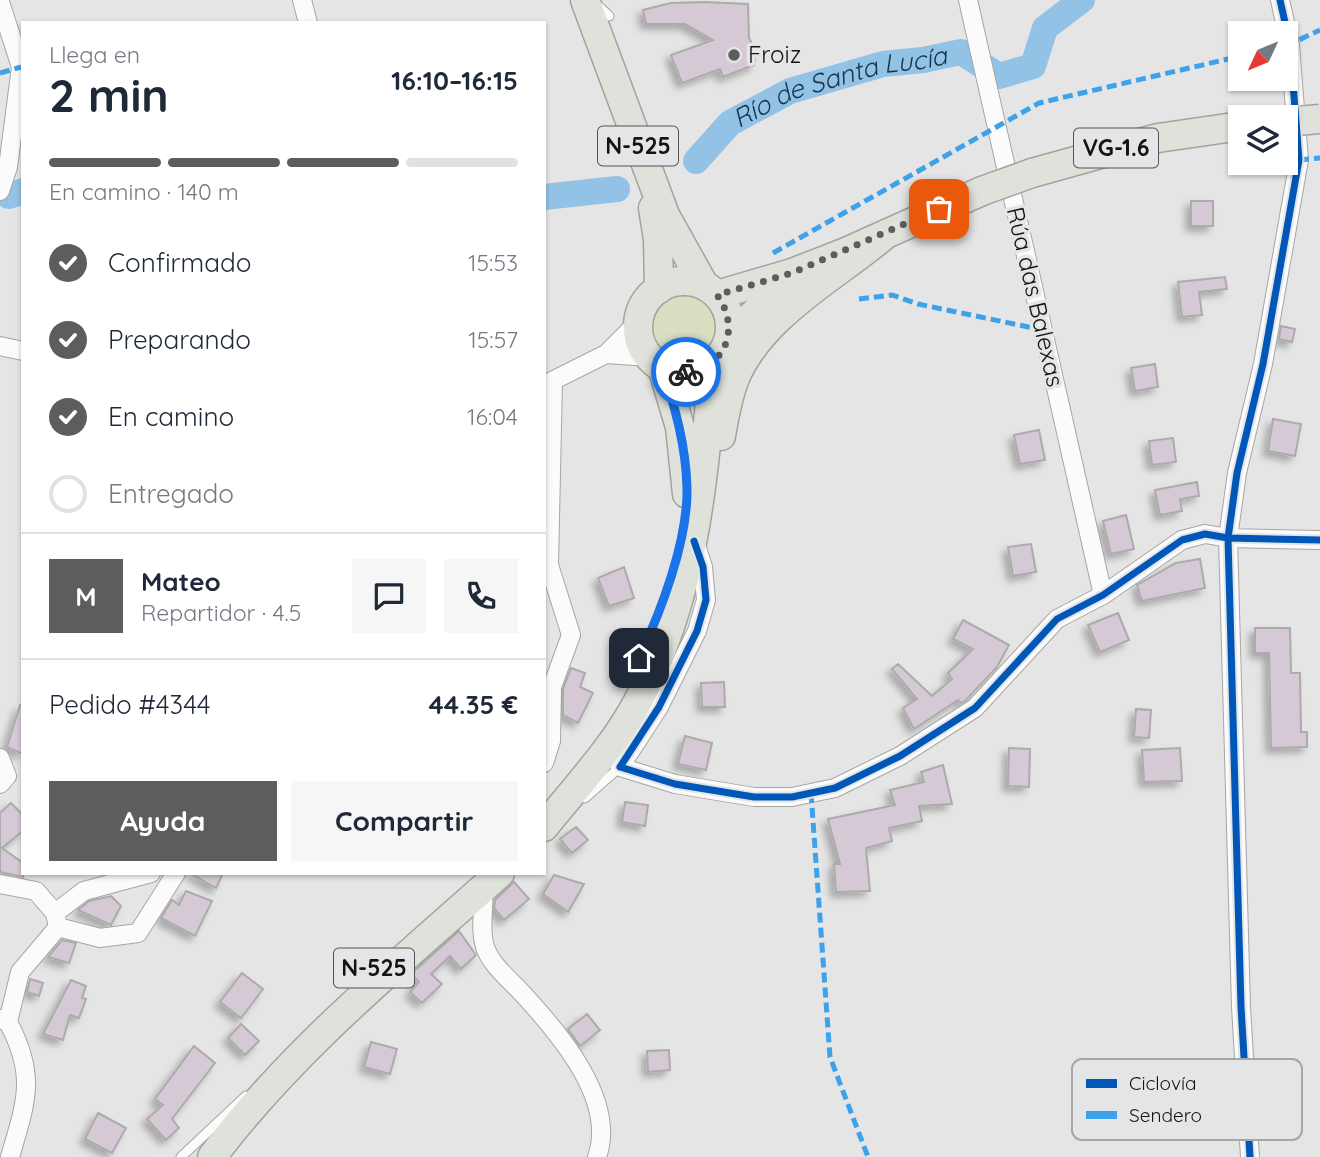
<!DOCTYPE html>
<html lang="es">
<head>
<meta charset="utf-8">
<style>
  body { margin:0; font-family:Quicksand,sans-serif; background:#f6f6f7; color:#1f2937; height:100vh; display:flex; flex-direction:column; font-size:26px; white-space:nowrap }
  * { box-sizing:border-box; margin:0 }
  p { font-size:23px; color:#747a83 }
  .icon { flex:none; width:38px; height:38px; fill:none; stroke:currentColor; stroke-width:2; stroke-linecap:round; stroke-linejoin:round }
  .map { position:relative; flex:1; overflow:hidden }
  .panel { position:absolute; left:21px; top:21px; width:525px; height:854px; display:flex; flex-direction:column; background:#fff; border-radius:0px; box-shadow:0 2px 5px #0004 }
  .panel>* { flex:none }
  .needle { width:46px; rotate:226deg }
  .fabs { position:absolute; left:1228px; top:21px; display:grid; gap:14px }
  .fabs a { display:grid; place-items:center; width:70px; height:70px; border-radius:0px; background:#fff; box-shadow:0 2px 5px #0004; font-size:35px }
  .pin { position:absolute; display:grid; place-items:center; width:60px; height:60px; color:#fff; margin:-30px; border-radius:14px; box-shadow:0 4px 10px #0006 }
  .courier { position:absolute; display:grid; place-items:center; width:70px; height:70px; margin:-35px; border:5px solid #1a73e8; border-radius:50%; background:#fff; color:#222; box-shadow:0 2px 9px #0007 }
  .overview em { font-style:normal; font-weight:700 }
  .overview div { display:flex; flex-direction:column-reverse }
  .overview { display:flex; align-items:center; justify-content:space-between; height:119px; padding:0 28px }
  h1 { font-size:46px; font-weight:700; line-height:52px }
  .bar { display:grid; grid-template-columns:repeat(4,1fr); gap:10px 7px; align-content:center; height:84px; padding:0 28px }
  .bar i { height:9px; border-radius:5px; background:#e0e1e3 }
  .bar .on { background:#5c5d5e }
  .bar p { grid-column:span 4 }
  .line { display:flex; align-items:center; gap:18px; padding:0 28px; border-top:2px solid #e0e1e3 }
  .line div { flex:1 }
  .round { display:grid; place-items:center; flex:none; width:74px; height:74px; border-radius:0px; background:#f6f6f7 }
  ol { padding:0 28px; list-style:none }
  li { display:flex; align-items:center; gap:21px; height:77px }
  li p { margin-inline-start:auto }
  li .icon { padding:7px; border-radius:50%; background:#5c5d5e; color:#fff; stroke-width:4 }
  li:last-child { color:#747a83 }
  li i { width:38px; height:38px; border:4px solid #e0e1e3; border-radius:50% }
  .primary-button { display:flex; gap:14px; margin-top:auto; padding:14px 28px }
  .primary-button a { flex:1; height:80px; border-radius:0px; background:#5c5d5e; color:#fff; font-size:28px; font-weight:700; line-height:80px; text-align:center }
  .primary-button a+a { background:#f6f6f7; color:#1f2937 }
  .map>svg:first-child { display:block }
  .green { fill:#dbdfc2 }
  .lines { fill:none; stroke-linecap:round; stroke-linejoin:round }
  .river { stroke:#92c2e5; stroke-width:26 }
  .building { fill:#d4c9d4; stroke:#acabac; stroke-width:2; filter:url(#shadow) }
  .service-casing { stroke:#a6a6a7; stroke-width:11 }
  .minor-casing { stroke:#a6a6a7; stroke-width:20 }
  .trunk-casing { stroke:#a1a49b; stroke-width:31 }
  .service { stroke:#fbfbfb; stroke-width:9 }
  .minor { stroke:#fbfbfb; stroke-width:18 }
  .trunk { stroke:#dee2da; stroke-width:28 }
  .trunk-bridge-casing { stroke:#a1a49b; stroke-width:31; stroke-linecap:butt }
  .trunk-bridge { stroke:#dee2da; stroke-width:28 }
  .quiet { stroke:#3da2ea; stroke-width:5; stroke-dasharray:10 5; stroke-linecap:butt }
  .cycleway-casing { stroke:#e4e5e7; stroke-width:11 }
  .cycleway { stroke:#0057b8; stroke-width:7 }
  .done { stroke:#5c5d5e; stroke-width:7; stroke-dasharray:0 12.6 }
  .route { stroke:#1a73e8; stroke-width:9 }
  .poi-dot { fill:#5c5d5e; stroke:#e4e5e7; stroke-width:2.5 }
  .labels { text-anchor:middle; stroke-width:7; stroke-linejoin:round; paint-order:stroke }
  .shield { fill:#e4e5e7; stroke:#525353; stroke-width:2 }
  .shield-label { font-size:23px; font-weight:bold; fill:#131414 }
  .poi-label { font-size:24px; fill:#131414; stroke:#e4e5e7; text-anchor:start }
  .street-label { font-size:24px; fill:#131414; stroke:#e4e5e7 }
  .water-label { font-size:26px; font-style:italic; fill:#18364b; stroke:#e4e5e7 }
  .key { fill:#e4e5e7; stroke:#a5a6a8; stroke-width:2 }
  .key-label { font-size:19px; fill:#131414 }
</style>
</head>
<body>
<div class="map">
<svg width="1320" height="1157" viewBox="0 0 1320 1157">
  <defs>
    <filter id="shadow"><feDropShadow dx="-5" dy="5" stdDeviation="3.5" flood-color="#0004"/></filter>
  </defs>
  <rect width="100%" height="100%" fill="#e5e5e6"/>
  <path class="green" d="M651 328a33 33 0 1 1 66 0a33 33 0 1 1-66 0Z"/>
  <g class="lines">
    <g class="river">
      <path id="s1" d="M696,161L730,123L790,91L883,64L923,60L961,52L999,76L1033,66L1045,28L1082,0"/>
      <path d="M0,185L9,196L23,191"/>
      <path d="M544,197L617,189"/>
    </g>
  </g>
  <path class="building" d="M704,2L748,4L749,38L756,51L754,65L723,77L720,69L682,83L671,55L713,40L685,24H646L643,10L671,3Z
    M1191,201H1213V226H1191Z
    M1225,277L1227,289L1199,292L1202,315L1182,317L1178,282Z
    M1281,326L1295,329L1292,342L1279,339Z
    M1155,364L1158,387L1135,391L1131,368Z
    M1273,419L1301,424L1295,456L1268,451Z
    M1039,430L1045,460L1020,464L1014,435Z
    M1173,438L1176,462L1152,465L1149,441Z
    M1197,482L1199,496L1180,499L1182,511L1160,515L1155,490Z
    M1126,515L1134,549L1111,554L1103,521Z
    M1031,544L1036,572L1013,576L1008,547Z
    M1200,559L1205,588L1142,601L1137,585L1176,563Z
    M624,567L634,598L609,606L598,578Z
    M1118,613L1129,640L1100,652L1088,625Z
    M963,620L1009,645L997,667L965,701L961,703L958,700L914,729L903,708L917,699L892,669L898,664L932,696L952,679L948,673L973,649L953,639Z
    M1255,628H1290L1291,673H1300L1301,732H1307V747L1271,748L1269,653H1255Z
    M571,668L585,673L580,687L593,693L578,723L563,715V689Z
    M724,682L725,707H702L701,683Z
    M20,705L23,706V754L7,747Z
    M1136,709L1151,710L1149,738L1134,737Z
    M685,736L712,743L706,770L678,764Z
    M1009,748L1030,749L1029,787L1008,786Z
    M1180,748L1182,781L1144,782L1142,750Z
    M943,765L952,804L919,806L922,821L889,828L892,841L866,848L870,891L836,892L834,864H840L828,819L895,805L890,790L924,782L921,772Z
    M625,802L648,805L645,826L622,822Z
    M11,803L23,815V831L2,848L23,863V877L0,872V813Z
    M576,827L588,840L572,853L560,839Z
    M190,873H223L216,888Z
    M554,875L584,884L568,912L543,894Z
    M514,882L529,899L504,920L494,908L495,900Z
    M186,891L212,901L195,936L161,918L172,900L179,905Z
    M111,896L121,906L111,925L78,910L89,901Z
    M459,931L476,955L461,969L450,956L431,974L442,984L422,1003L410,992L419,982L411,974Z
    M62,940L76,943L69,963L48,957Z
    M242,973L263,989L241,1018L220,1002Z
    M30,979L43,983L39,996L27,992Z
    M71,980L86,986L82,998L86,999L79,1018L70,1015L63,1040L43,1034Z
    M587,1014L600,1030L580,1046L568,1029Z
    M241,1024L259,1041L245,1055L228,1038Z
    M371,1042L397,1049L390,1074L364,1067Z
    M194,1046L215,1063L172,1119L179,1128L166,1140L147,1119L163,1105L155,1099Z
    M669,1050L670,1070L648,1072L647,1051Z
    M98,1113L126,1128L112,1153L85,1139Z"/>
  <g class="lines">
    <g class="service-casing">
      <path id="service" d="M595,3L609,16
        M585,798L620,767
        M181,1157L246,1096"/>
    </g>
    <g class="minor-casing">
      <path id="minor" d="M302,0L308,23
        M968,0L1103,595
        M0,2L21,67L8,167L0,191
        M0,346L23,351
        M606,354L650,357
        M544,385L606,354L638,322
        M695,542L703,567L706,600L697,631L659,707L620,767L675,784L754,797H792L835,788L900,756L975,708L1057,619L1103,595L1182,540L1205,534L1228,538L1320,540
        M0,758L7,776L0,784
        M544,763L551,741L552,687L571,635L549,565L553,381
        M151,873L84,891L55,913L58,927L100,938L138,933L176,873
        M0,884L36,891L55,913
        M483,889C485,908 479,928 485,947C491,965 510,980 522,993C559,1033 617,1100 597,1157
        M0,1019L8,1022C37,1076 26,1102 10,1157
        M8,1022L20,972L58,927
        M1250,1157L1241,1007L1228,538L1237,473L1263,364L1299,160L1290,45L1280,0"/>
    </g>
    <g class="trunk-casing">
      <path id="trunk" d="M585,0L665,215L704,285
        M1032,173L1158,138L1241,126
        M653,208L658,239L659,289
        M638 327a46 46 0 1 1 92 0a46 46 0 1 1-92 0Z
        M717,295L792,273L846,252L982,191
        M729,337L771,298L801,280
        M662,367L680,427L687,494
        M721,436C724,418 728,396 735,378C762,314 836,277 886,234
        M544,827C576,787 613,748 637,703C694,598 704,480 713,363
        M212,1157C293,1049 400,963 500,873"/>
    </g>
    <use href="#service" class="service"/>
    <use href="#minor" class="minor"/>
    <use href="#trunk" class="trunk"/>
    <g class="trunk-bridge-casing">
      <path id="trunk-bridge" d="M1286,122L1320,119
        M982,191L1032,173"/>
    </g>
    <use href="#trunk-bridge" class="trunk-bridge"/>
    <path class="quiet" d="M1286,46L1320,30
      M0,73L21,67
      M1299,160L1320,158
      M773,253L1039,103L1241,56
      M859,299L892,295L918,304L1043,330
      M811,793L830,1057L868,1157"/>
    <g class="cycleway-casing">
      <path id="cycleway" d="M694,541L703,567L706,600L697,631L659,707L620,767L675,784L754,797H792L835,788L900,756L975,708L1057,619L1103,595L1182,540L1205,534L1228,538L1320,540
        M1250,1157L1241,1007L1228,538L1237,473L1263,364L1299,160L1290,45L1280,0"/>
    </g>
    <use href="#cycleway" class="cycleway"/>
  </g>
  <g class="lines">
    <path class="done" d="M686,372C728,367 740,326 717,295L792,273L939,209"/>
    <path class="route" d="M639,658C661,611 688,541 687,488C686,446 675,407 662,367L686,372"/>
  </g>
  <circle class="poi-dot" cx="734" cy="55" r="7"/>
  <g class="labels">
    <g class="shield">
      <rect x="598" y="126.5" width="80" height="39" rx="5"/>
      <rect x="1074" y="128.5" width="84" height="39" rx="5"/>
      <rect x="334" y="948.5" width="80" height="39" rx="5"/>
    </g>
    <g class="shield-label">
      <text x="638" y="154">N-525</text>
      <text x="1116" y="156">VG-1.6</text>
      <text x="374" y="976">N-525</text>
    </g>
    <g class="poi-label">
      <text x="748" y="63">Froiz</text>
    </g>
    <g class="street-label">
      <text transform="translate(1035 297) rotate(77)" y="8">Rúa das Balexas</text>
    </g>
    <g class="water-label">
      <text dy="9" stroke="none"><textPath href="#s1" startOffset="168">Río de Santa Lucía</textPath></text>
    </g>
  </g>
  <rect x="1072" y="1059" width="230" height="81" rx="10" class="key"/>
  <rect x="1086" y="1079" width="31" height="9" fill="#0057b8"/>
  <rect x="1086" y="1111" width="31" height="8" fill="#3da2ea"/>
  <g class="key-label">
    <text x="1129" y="1090">Ciclovía</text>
    <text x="1129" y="1122">Sendero</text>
  </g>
</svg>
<div class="fabs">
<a><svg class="needle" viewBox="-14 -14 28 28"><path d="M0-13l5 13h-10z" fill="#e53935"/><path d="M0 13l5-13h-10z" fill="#747a83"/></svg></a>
<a><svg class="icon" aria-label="layers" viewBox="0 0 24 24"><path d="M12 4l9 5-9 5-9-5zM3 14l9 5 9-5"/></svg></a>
</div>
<div class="pin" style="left:939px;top:209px;background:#ea580c"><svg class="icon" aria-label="bag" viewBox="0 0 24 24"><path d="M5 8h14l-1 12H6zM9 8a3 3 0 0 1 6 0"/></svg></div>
<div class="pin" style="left:639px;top:658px;background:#1f2937"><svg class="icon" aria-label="home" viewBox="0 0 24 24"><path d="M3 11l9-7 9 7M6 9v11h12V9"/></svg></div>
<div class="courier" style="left:686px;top:372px"><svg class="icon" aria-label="bike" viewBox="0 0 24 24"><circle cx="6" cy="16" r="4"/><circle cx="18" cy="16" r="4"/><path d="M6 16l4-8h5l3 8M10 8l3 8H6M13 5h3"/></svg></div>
<section class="panel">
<div class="overview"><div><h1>2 min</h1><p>Llega en</p></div><em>16:10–16:15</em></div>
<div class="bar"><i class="on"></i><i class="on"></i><i class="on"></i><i></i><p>En camino · 140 m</p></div>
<ol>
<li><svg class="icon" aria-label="check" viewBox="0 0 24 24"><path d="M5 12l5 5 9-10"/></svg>Confirmado<p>15:53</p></li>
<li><svg class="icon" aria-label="check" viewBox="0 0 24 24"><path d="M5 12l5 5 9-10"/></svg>Preparando<p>15:57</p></li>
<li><svg class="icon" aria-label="check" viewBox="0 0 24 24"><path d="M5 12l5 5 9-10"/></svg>En camino<p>16:04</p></li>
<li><i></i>Entregado</li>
</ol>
<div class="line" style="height:126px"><b class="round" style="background:#5c5d5e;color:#fff">M</b><div><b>Mateo</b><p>Repartidor · 4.5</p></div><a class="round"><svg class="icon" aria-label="chat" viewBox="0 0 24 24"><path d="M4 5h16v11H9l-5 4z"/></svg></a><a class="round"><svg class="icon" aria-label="phone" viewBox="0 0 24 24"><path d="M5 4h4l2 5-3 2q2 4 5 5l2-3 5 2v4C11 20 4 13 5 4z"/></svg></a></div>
<div class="line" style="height:91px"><div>Pedido #4344</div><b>44.35 €</b></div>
<div class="primary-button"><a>Ayuda</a><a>Compartir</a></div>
</section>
</div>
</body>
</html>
